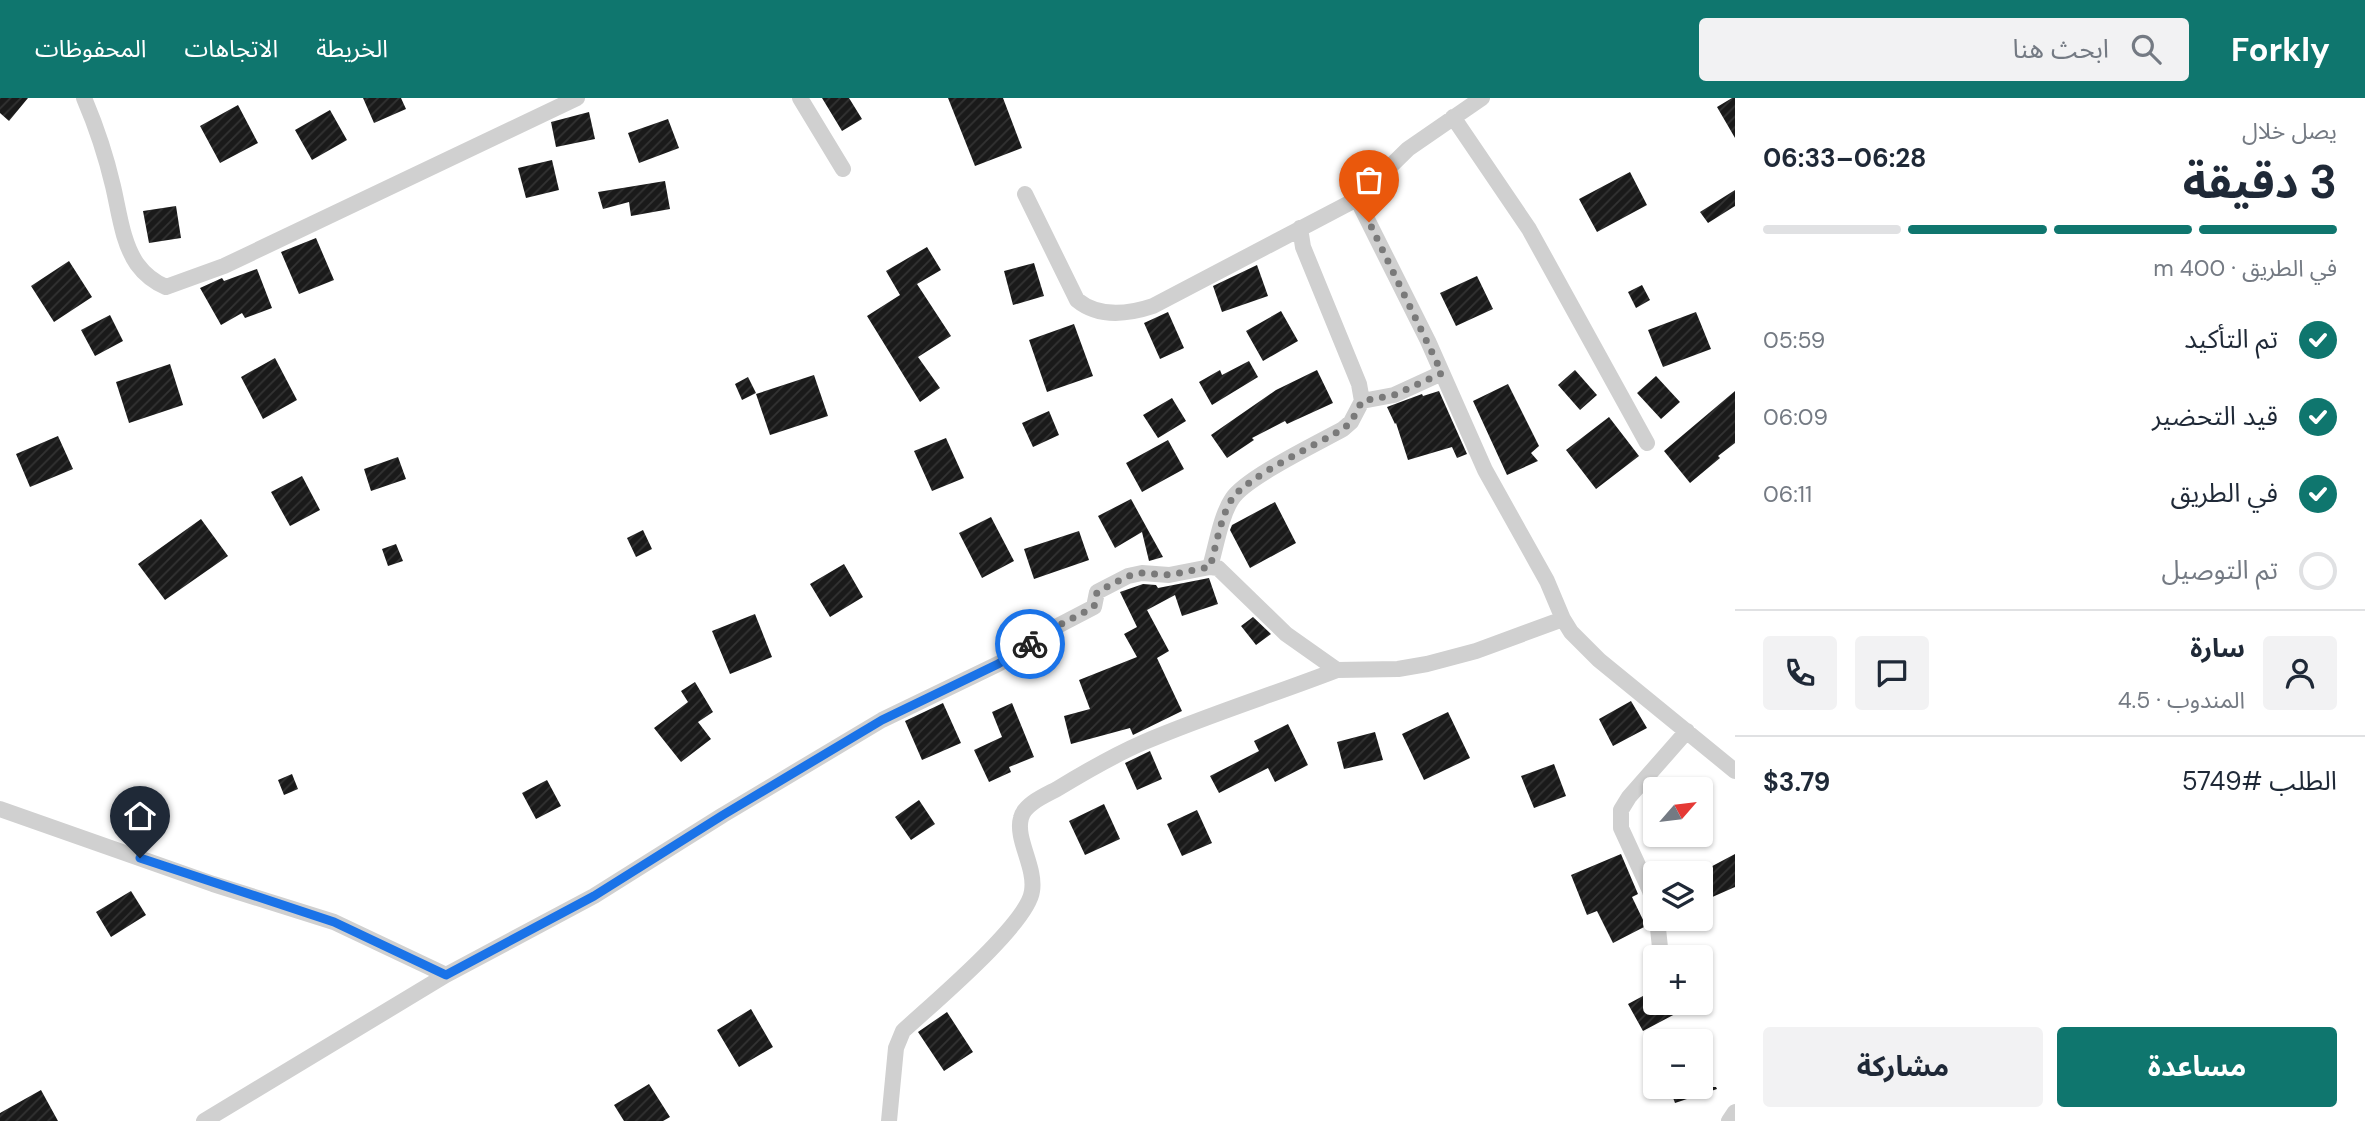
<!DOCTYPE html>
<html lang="ar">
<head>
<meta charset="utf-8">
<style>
  body { margin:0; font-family:"DM Sans","Noto Sans Arabic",sans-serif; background:#f2f2f3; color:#1f2937; direction:rtl; height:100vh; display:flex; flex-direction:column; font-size:26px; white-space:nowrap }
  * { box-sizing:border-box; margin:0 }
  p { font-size:23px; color:#747a83 }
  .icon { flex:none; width:38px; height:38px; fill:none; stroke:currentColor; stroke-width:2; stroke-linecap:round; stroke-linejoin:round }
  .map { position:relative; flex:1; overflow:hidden; direction:ltr }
  .sheet { display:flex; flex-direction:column; background:#fff; width:630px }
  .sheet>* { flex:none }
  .needle { width:46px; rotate:62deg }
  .controls { position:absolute; left:1643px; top:679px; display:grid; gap:14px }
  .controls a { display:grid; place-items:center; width:70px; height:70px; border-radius:7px; background:#fff; box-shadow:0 2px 5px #0004; font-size:35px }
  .pin { position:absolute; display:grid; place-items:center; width:60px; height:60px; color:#fff; margin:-72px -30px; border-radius:50% 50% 50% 0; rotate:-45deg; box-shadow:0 0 7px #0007 }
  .pin .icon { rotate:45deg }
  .courier { position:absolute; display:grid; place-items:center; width:70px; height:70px; margin:-35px; border:5px solid #1a73e8; border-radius:50%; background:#fff; color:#222; box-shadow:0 2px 9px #0007 }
  .head em { font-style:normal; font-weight:700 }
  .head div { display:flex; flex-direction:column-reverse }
  .head { display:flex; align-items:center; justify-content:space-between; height:119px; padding:0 28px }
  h1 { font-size:46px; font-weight:700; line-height:52px }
  .bar { display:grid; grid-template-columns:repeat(4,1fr); gap:10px 7px; align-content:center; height:84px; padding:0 28px }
  .bar i { height:9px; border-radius:5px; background:#e0e1e3 }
  .bar .active { background:#0f766e }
  .bar p { grid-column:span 4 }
  .line { display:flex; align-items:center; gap:18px; padding:0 28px; border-top:2px solid #e0e1e3 }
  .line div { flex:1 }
  .round { display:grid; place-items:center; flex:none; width:74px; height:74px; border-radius:7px; background:#f2f2f3 }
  ol { padding:0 28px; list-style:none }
  li { display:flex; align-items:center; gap:21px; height:77px }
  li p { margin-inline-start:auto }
  li .icon { padding:7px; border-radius:50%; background:#0f766e; color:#fff; stroke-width:4 }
  li:last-child { color:#747a83 }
  li i { width:38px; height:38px; border:4px solid #e0e1e3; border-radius:50% }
  .action { display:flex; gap:14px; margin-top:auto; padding:14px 28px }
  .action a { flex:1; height:80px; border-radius:7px; background:#0f766e; color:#fff; font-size:28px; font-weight:700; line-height:80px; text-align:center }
  .action a+a { background:#f2f2f3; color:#1f2937 }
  header { display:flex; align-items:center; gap:42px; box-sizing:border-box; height:98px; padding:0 35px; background:#0f766e; color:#fff }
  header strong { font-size:33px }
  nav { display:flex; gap:38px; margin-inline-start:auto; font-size:24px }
  .search { width:490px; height:63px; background:#f2f2f3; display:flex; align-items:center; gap:18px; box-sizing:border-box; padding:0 24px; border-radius:7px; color:#747a83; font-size:26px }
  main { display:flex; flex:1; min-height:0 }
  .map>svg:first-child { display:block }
  .building { fill:url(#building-hatch) }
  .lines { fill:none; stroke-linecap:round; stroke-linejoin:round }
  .street { stroke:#d0d0d0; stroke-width:16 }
  .done { stroke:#7a7a7a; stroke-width:7; stroke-dasharray:0 12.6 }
  .route { stroke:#1a73e8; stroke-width:9 }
</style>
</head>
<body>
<header>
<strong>Forkly</strong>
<div class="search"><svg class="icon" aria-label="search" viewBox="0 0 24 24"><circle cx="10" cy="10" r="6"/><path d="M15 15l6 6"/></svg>ابحث هنا</div>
<nav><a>الخريطة</a><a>الاتجاهات</a><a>المحفوظات</a></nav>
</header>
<main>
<section class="sheet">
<div class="head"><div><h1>3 دقيقة</h1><p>يصل خلال</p></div><em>06:28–06:33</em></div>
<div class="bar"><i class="active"></i><i class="active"></i><i class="active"></i><i></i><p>في الطريق · 400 m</p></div>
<ol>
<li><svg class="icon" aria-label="check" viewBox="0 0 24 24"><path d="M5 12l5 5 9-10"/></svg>تم التأكيد<p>05:59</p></li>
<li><svg class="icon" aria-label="check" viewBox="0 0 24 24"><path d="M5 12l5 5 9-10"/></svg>قيد التحضير<p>06:09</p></li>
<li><svg class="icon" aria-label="check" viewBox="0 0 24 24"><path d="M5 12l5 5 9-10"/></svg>في الطريق<p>06:11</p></li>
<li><i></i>تم التوصيل</li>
</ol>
<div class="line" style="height:126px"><a class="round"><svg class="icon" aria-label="person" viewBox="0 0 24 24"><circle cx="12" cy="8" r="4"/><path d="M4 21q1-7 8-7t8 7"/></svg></a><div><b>سارة</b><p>المندوب · 4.5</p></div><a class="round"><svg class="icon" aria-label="chat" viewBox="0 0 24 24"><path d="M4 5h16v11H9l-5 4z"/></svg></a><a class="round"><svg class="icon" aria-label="phone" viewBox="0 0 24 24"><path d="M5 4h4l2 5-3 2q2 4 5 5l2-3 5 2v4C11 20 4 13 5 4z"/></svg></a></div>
<div class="line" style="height:91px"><div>الطلب #5749</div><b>$3.79</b></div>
<div class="action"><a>مساعدة</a><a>مشاركة</a></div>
</section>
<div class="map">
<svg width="1735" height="1023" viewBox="0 0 1735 1023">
  <defs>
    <pattern id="building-hatch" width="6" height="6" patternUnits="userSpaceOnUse" patternTransform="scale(1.75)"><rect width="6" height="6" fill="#1a1a1a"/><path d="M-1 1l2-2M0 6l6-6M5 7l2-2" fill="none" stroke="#333"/></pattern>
  </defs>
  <rect width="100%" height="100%" fill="#fff"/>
  <path class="building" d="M0,0H28L9,23L0,15Z
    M363,0H401L406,11L374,25Z
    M822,0H849L862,21L842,33Z
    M948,0H1003L1022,50L975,68Z
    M1732,0H1735V40L1717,9Z
    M238,7L258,45L220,65L200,28Z
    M330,12L347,42L312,62L295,32Z
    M589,14L595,41L556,49L551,24Z
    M668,21L679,50L639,65L628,35Z
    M552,62L559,92L526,100L518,70Z
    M1630,74L1647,107L1597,134L1579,101Z
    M665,83L670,111L631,118L629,104L603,111L598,94Z
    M1735,92V108L1708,125L1700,114Z
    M176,108L181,140L149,145L143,113Z
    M316,140L334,182L299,196L281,154Z
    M927,149L941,172L917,186L951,238L918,259L940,290L920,304L867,218L900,197L886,173Z
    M69,163L92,199L54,224L31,188Z
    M1034,165L1044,198L1013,207L1004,173Z
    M1257,167L1268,198L1222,214L1213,188Z
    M257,171L272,210L245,220L242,215L221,227L200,190L222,180L224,183Z
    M1477,178L1493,211L1456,228L1440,195Z
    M1642,187L1650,202L1636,210L1628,194Z
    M1281,213L1298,243L1263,263L1246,233Z
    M1168,214L1184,250L1160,261L1144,225Z
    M1696,214L1711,251L1663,269L1648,232Z
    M110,217L123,243L95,258L81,232Z
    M1074,226L1093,278L1047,294L1029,242Z
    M275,260L297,302L263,321L241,279Z
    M1249,263L1258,279L1212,307L1199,284L1220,272L1222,277Z
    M170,266L183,307L129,325L116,284Z
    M1317,272L1333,305L1287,326L1285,323L1252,340L1254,342L1227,360L1211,337L1276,292Z
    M1575,272L1597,297L1580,312L1558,287Z
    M814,277L828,318L770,337L756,296Z
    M1656,278L1680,304L1661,321L1637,295Z
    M748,279L756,295L742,302L735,286Z
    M1508,286L1539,348L1531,355L1538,363L1507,377L1473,303Z
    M1439,293L1467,356L1457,360L1452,349L1408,362L1396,325L1395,326L1387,309L1422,296L1423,298Z
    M1735,293V345L1718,358L1720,360L1690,385L1664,353Z
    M1172,300L1186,323L1158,340L1143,317Z
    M1049,313L1059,337L1033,349L1022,325Z
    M1609,319L1639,358L1596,391L1566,352Z
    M58,338L73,371L30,389L16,356Z
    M946,340L964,380L932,393L914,353Z
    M1168,342L1184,371L1142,394L1126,365Z
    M398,359L406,381L371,393L364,371Z
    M302,378L320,412L290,428L271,394Z
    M1131,401L1148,432L1163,459L1149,463L1142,434L1115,450L1098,418Z
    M1275,404L1296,445L1250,470L1230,432L1232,427Z
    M991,419L1014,463L982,480L959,435Z
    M201,421L228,458L165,502L138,466Z
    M643,432L652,451L636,459L627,440Z
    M1079,433L1089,462L1034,481L1024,451Z
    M396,446L403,463L388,468L382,451Z
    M844,466L863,499L830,519L810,486Z
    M1209,480L1218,506L1182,518L1175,497L1147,512L1169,553L1157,560L1182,613L1133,637L1130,630L1071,646L1064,618L1090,611L1079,582L1137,559L1124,536L1137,529L1120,494L1143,486L1156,487L1158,490Z
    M755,516L772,559L730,576L712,533Z
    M1253,519L1271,536L1256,547L1241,528Z
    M695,584L713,614L698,624L711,641L681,664L654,630L688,604L681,593Z
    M1631,603L1647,630L1613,648L1599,621Z
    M943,605L961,645L922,662L905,623Z
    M1012,605L1034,659L1009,669L1011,674L989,684L974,652L1002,639L992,614Z
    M1448,614L1470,660L1424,682L1402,636Z
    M1288,626L1308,667L1275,684L1268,670L1219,695L1210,678L1259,653L1254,643Z
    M1375,634L1383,662L1344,671L1337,644Z
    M1150,653L1162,681L1137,692L1125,665Z
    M1554,666L1566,698L1534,710L1521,678Z
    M292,676L298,691L284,697L278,682Z
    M547,682L561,708L536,721L522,695Z
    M919,702L935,726L911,742L895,719Z
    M1104,706L1120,741L1085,757L1069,723Z
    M1197,712L1212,745L1182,758L1167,726Z
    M1621,756L1638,796L1632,799L1646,828L1613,845L1597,813L1587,817L1571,777Z
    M1735,756V789L1701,804V774Z
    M131,793L146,817L111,839L96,814Z
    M1656,891V905H1671L1677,915L1643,933L1628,906Z
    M751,911L773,949L739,969L717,932Z
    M947,914L973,954L944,973L918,934Z
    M649,986L670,1019L663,1023H624L614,1007Z
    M1669,989H1716L1717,991L1675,1005Z
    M41,992L58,1023H0V1015Z"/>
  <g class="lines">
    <path class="street" d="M84,0C96,28 106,58 113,88C119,113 122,144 137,166C145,177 154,184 166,189L224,168L577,0
      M800,0L843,71
      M1453,19L1529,131L1647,345
      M1025,96L1077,202C1099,220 1129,216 1153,208L1357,101L1408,51L1482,0
      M1357,101L1428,243L1485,372L1547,483L1563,521L1571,534L1599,562L1735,673
      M1362,303L1394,297L1442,275
      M1210,469C1216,449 1221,417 1232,401C1245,380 1318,345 1343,331L1351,324L1362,303L1359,286L1303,149L1300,130
      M0,711L213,786L334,824L446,877
      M1656,814L1650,793L1621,730V712L1629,699L1687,633
      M1657,821L1661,859
      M204,1023L446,877L594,798L723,717L882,622L998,566L1018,555L1046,534L1094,509L1097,494L1128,478L1142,475L1169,477L1210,469L1218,470L1286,536L1337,572L1398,571L1427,566L1476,553L1563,521
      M889,1023L896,950L903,933C931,907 1028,826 1032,793C1036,769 1015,741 1021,720C1024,706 1046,697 1057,691C1085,674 1112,658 1142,645C1205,618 1272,597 1337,572
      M1729,1023L1735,1014"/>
  </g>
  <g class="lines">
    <path class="done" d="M1030,546L1046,534L1094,509L1097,494L1128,478L1142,475L1169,477L1210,469C1216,449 1221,417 1232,401C1245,380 1319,345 1343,331L1351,324L1362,303L1394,297L1442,275L1369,124"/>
    <path class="route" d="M140,760L334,824L446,877L594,798L723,717L882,622L998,566L1030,546"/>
  </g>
</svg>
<div class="controls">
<a><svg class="needle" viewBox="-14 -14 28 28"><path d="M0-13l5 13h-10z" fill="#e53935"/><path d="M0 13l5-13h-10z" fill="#747a83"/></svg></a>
<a><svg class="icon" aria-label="layers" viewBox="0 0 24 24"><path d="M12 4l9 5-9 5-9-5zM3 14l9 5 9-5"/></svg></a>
<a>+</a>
<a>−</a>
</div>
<div class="pin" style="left:1369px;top:124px;background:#ea580c"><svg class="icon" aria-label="bag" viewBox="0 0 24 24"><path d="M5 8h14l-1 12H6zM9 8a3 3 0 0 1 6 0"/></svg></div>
<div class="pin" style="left:140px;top:760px;background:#1f2937"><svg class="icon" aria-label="home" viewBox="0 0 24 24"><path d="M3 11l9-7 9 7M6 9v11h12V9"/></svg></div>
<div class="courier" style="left:1030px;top:546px"><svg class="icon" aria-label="bike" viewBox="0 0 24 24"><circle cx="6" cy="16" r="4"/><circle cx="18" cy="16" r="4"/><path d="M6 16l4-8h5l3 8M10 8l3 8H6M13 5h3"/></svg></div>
</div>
</main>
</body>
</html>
